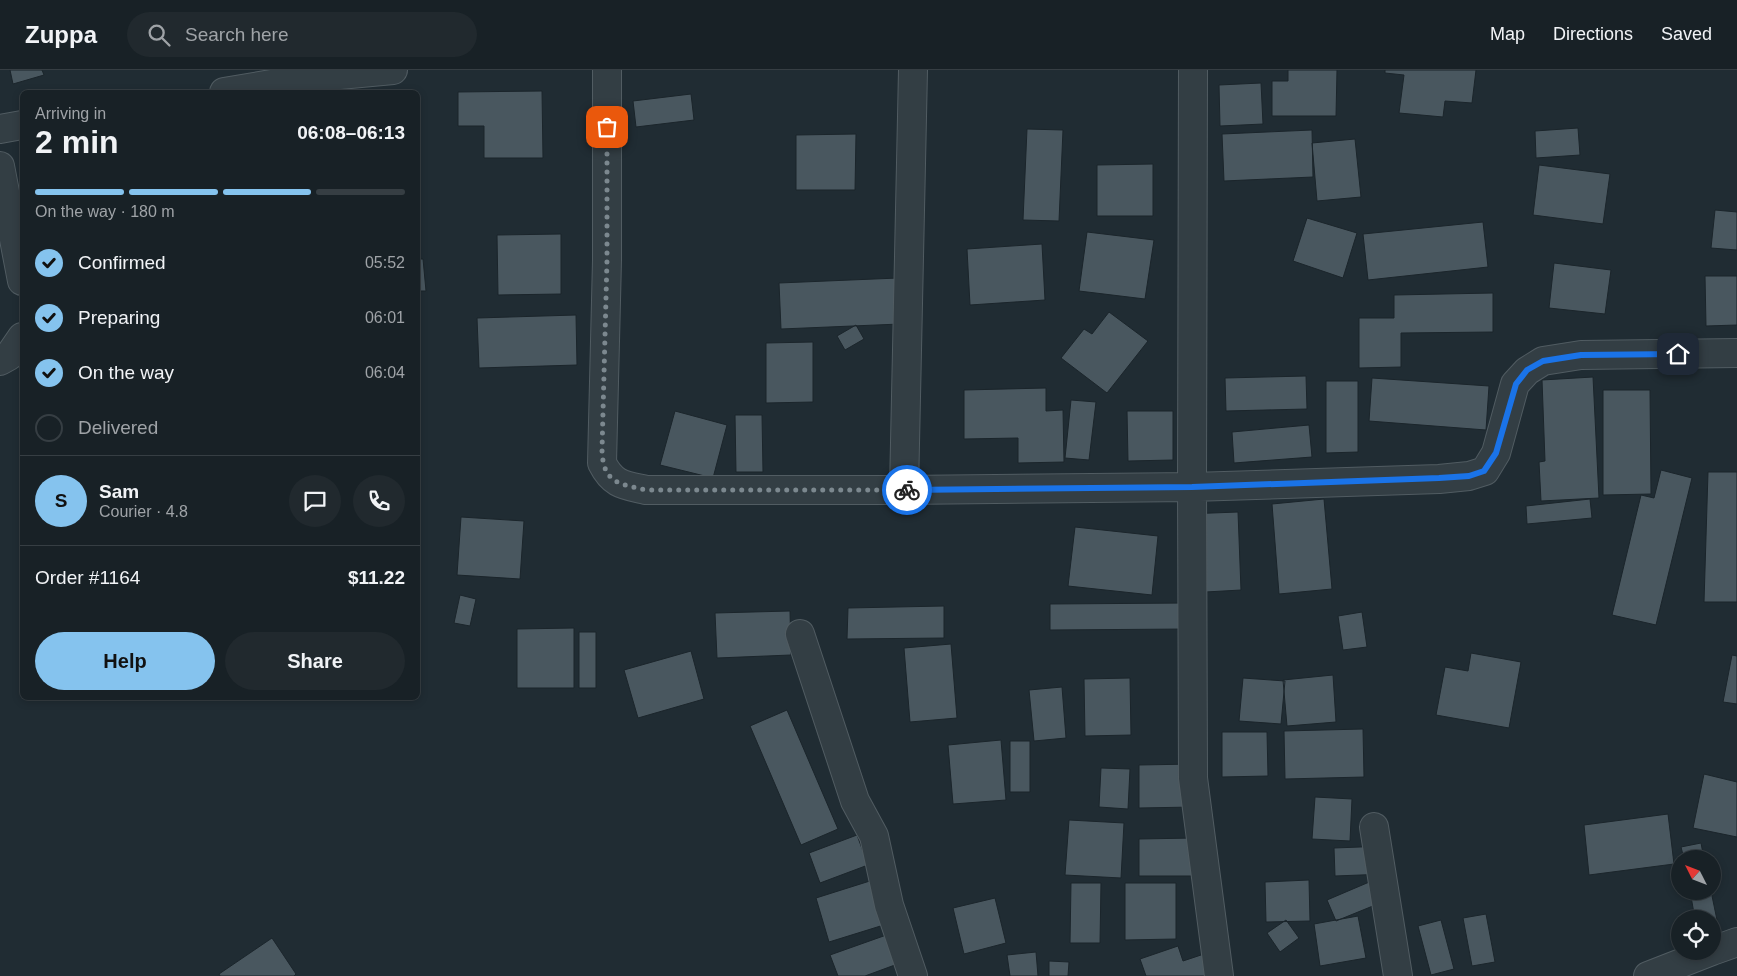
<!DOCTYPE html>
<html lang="en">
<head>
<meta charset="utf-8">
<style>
  body { margin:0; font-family:Helvetica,sans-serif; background:#21292e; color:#f1f3f6; height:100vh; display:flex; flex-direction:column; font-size:19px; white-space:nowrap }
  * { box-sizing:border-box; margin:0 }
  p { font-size:16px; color:#9fa3a7 }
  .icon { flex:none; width:28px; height:28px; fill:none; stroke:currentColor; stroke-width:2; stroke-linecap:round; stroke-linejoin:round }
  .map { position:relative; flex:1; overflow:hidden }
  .side { position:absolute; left:20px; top:20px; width:400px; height:610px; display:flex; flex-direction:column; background:#182126; border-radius:8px; box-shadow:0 2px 8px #0003,0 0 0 1px #363e43 }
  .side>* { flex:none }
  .needle { width:32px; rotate:312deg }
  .tools { position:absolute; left:1671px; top:780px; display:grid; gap:10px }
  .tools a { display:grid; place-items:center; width:50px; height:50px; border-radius:50%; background:#182126; box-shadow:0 2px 8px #0003,0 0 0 1px #363e43; font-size:25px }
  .pin { position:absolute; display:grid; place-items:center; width:42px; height:42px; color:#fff; margin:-21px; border-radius:10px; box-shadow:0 2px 8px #0006 }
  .courier { position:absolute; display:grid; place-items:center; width:50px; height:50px; margin:-25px; border:4px solid #1a73e8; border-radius:50%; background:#fff; color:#222; box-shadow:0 1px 6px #0007 }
  .summary em { font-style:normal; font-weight:700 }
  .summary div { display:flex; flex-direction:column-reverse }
  .summary { display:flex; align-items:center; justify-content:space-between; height:85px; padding:0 15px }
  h1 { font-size:32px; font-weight:700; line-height:38px }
  .bar { display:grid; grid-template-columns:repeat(4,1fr); gap:8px 5px; align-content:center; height:60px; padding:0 15px }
  .bar i { height:6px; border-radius:4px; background:#363e43 }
  .bar .on { background:#85c3ee }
  .bar p { grid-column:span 4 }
  .line { display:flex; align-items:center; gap:12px; padding:0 15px; border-top:1px solid #363e43 }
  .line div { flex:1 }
  .round { display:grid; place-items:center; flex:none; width:52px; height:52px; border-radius:26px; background:#21292e }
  ol { padding:0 15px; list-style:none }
  li { display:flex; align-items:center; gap:15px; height:55px }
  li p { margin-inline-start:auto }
  li .icon { padding:5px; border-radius:50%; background:#85c3ee; color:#111; stroke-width:4 }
  li:last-child { color:#9fa3a7 }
  li i { width:28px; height:28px; border:2px solid #363e43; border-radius:50% }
  .action { display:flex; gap:10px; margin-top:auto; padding:10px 15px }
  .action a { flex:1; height:58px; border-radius:30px; background:#85c3ee; color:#111; font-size:20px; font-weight:700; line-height:58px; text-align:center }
  .action a+a { background:#21292e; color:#f1f3f6 }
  header { display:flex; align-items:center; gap:30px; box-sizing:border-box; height:70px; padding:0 25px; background:#182126; border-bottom:1px solid #363e43 }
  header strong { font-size:24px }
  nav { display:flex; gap:28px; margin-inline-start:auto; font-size:18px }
  .search { width:350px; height:45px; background:#21292e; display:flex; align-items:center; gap:12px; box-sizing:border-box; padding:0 18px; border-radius:28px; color:#9fa3a7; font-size:19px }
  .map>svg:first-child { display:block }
  .building { fill:#49575f; stroke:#1b252b }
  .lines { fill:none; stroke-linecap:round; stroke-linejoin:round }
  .street-casing { stroke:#515c62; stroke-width:30 }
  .street { stroke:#333e44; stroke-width:28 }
  .done { stroke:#7c888f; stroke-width:5; stroke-dasharray:0 9 }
  .route { stroke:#1a73e8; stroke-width:6 }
</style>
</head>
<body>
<header>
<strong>Zuppa</strong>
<div class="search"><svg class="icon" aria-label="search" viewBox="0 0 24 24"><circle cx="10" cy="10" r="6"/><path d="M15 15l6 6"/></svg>Search here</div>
<nav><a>Map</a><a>Directions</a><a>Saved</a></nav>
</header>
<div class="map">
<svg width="1737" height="906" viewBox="0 0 1737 906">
  <rect width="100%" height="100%" fill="#202c33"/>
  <path class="building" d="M10,0H42L44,5L13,14Z
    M1288,0H1337L1336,46H1272V11H1288Z
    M1385,0H1476L1472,33L1445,31L1443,47L1399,43L1404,5L1385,3Z
    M1261,13L1263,54L1220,56L1219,15Z
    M542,21L543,88H484V56H458V22Z
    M691,24L694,50L636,57L633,31Z
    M1578,58L1580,85L1536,88L1535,61Z
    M1027,59L1063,60L1059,151L1023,150Z
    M1312,60L1313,107L1224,111L1222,64Z
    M856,64L855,120H796V65Z
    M1355,69L1361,127L1317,131L1312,73Z
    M1153,94V146H1097V95Z
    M1539,95L1610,104L1603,154L1533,145Z
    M1715,140L1737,142V180L1711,178Z
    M1307,148L1357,163L1343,208L1293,191Z
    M1483,152L1488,197L1368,210L1363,164Z
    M1087,162L1154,170L1145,229L1079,221Z
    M561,164V224L498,225L497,165Z
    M1042,174L1045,230L970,235L967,179Z
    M418,189H423L426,221H418Z
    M1554,193L1611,200L1605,244L1549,238Z
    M1705,206H1737V255L1706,256Z
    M898,208L900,254L781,259L779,213Z
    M1493,223V262L1401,263V297L1359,298V248H1394V225Z
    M1109,242L1148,271L1107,323L1061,288L1084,259L1092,264Z
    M576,245L577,295L479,298L477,248Z
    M856,255L864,269L845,280L837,266Z
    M813,272V332L766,333V273Z
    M1306,306L1307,339L1226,341L1225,308Z
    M1593,307L1599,428L1541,431L1539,392L1545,391L1542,310Z
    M1372,308L1489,316L1486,360L1369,351Z
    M1326,311H1358V382L1326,383Z
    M1046,318V341L1063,340L1064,392L1018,393V368L964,369V320Z
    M1603,320H1650L1651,424L1603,425Z
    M1071,330L1096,332L1089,390L1065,388Z
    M675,341L727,355L713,408L660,395Z
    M1127,341H1173V390L1128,391Z
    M735,345H762L763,402H736Z
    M1309,355L1312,387L1234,393L1232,362Z
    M1661,400L1692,408L1656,555L1612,545L1641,425L1654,428Z
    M1708,402H1737V532H1704Z
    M1324,429L1332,519L1279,524L1272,434Z
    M1590,429L1592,448L1527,454L1526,436Z
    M1238,442L1241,520L1188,523L1186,444Z
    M461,447L524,451L520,509L457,505Z
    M1075,457L1158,466L1152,525L1068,516Z
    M460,525L476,529L470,556L454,553Z
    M1186,533V559L1050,560V534Z
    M944,536V568L847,569L848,538Z
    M790,541L791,585L717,588L715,543Z
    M1362,542L1367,577L1343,580L1338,546Z
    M574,558V618H517V559Z
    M579,562H596V618H579Z
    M951,574L957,648L910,652L904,578Z
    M691,581L704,629L638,648L624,600Z
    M1471,583L1521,592L1509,658L1436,645L1445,597L1468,601Z
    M1732,585L1737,586V634L1723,632Z
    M1333,605L1336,652L1287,656L1283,610Z
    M1130,608L1131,665L1085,666L1084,609Z
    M1243,608L1285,611L1281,654L1239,651Z
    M1062,617L1066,668L1034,671L1029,620Z
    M787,640L838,759L801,775L750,656Z
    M1363,659L1364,707L1285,709L1284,661Z
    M1222,662H1267L1268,706L1222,707Z
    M1001,670L1006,730L953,734L948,675Z
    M1010,671H1030V722H1010Z
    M1193,694V737L1139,738V695Z
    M1101,698L1130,699L1128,739L1099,737Z
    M1704,704L1737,712V767L1693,758Z
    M1315,727L1352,729L1350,771L1312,769Z
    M1668,744L1674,794L1589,805L1584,755Z
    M1069,750L1124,753L1121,808L1065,805Z
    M857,765L868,795L820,813L809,783Z
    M1194,768L1195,806H1139V769Z
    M1701,773L1704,789H1684L1681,777Z
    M1386,776V804L1335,806L1334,778Z
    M1381,807L1390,829L1336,851L1327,830Z
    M873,810L887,854L829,872L816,828Z
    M1309,810L1310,851L1266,852L1265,812Z
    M1071,813H1101L1100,873H1070Z
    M1125,813H1176V869L1125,870Z
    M1690,821H1711L1717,850L1695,849Z
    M995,828L1006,873L964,884L953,838Z
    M1486,844L1495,892L1472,896L1463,848Z
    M1358,846L1366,888L1320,896L1314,854Z
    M1286,850L1299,868L1280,882L1267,863Z
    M1441,850L1454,899L1431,905L1418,856Z
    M892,863L903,892L865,906H838L830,885Z
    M272,868L296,904L294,906H220L219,904Z
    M1178,876L1183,891L1210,882L1217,902L1205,906H1146L1140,889Z
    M1036,882L1038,906H1010L1007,885Z
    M1049,891L1069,892L1068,906H1049Z"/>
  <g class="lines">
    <g class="street-casing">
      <path id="street" d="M607,0V190L602,393C613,415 624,415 646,420H904L1192,417L1439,409L1469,406L1485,401L1496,383L1515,314L1527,301L1543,291L1581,285L1737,283
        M1193,0L1192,417L1193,708L1219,906
        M224,22L307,8L393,0
        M0,59L22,55
        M0,96L22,211
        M0,291L9,286L22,267
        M904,420L913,0
        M800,564L855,731L874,766L889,835L913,906
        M1374,757L1398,906
        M1712,881L1737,872
        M1648,906L1712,881"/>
    </g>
    <use href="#street" class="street"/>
  </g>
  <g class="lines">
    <path class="done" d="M607,57V190L602,380C603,413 619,414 646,420H907"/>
    <path class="route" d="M907,420L1192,417L1439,408L1469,406L1484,401L1496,383L1516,314L1527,300L1543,291L1581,285L1678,284"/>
  </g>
</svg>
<div class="tools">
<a><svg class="needle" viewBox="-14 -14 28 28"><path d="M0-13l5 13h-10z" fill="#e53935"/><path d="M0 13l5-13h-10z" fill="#9fa3a7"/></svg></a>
<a><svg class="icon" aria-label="locate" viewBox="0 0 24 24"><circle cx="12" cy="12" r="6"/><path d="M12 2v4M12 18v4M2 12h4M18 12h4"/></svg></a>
</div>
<div class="pin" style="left:607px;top:57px;background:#ea580c"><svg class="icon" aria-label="bag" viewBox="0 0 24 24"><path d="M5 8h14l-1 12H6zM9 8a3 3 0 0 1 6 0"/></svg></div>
<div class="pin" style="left:1678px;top:284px;background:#1f2937"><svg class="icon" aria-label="home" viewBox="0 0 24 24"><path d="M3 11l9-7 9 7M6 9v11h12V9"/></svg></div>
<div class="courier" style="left:907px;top:420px"><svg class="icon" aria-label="bike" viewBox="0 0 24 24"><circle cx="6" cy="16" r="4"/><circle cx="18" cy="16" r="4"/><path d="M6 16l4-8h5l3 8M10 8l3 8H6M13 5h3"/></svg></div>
<section class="side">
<div class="summary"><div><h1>2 min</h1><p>Arriving in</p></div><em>06:08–06:13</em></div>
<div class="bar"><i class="on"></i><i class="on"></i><i class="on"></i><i></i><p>On the way · 180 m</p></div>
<ol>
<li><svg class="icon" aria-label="check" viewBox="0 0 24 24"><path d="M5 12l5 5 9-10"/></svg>Confirmed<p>05:52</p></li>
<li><svg class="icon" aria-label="check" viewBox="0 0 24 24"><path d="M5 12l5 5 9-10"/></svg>Preparing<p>06:01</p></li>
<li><svg class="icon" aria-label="check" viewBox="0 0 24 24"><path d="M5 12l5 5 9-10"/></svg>On the way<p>06:04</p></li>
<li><i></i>Delivered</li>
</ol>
<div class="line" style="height:90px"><b class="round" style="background:#85c3ee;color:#111">S</b><div><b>Sam</b><p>Courier · 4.8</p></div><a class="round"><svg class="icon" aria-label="chat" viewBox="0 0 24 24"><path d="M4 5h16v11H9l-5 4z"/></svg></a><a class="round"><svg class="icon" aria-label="phone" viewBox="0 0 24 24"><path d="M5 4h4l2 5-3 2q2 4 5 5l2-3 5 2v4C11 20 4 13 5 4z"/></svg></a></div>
<div class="line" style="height:65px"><div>Order #1164</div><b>$11.22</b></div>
<div class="action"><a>Help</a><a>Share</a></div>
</section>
</div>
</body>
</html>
